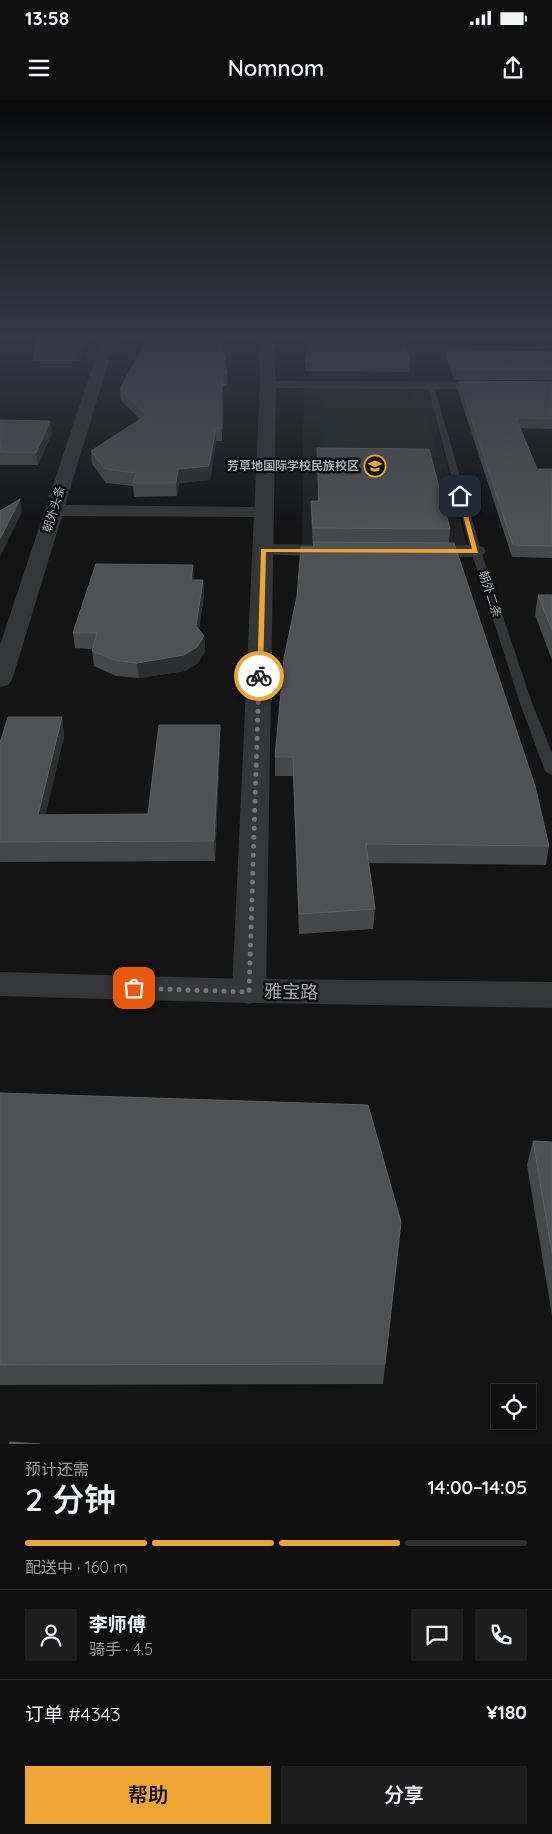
<!DOCTYPE html>
<html lang="zh">
<head>
<meta charset="utf-8">
<style>
  body { margin:0; font-family:Quicksand,"Noto Sans SC",sans-serif; background:#1d1d1e; color:#f1f3f6; height:100vh; display:flex; flex-direction:column; font-size:19px; white-space:nowrap }
  * { box-sizing:border-box; margin:0 }
  p { font-size:16px; color:#9b9c9f }
  .icon { flex:none; width:28px; height:28px; fill:none; stroke:currentColor; stroke-width:2; stroke-linecap:round; stroke-linejoin:round }
  .map { position:relative; height:1344px; overflow:hidden }
  .side { display:flex; flex-direction:column; background:#0f0f10; flex:1 }
  .side>* { flex:none }
  .fabs { position:absolute; left:491px; top:1284px; display:grid; gap:10px }
  .fabs a { display:grid; place-items:center; width:45px; height:45px; border-radius:0px; background:#0f0f10; box-shadow:0 2px 8px #0003,0 0 0 1px #2f2f30; font-size:25px }
  .pin { position:absolute; display:grid; place-items:center; width:42px; height:42px; color:#fff; margin:-21px; border-radius:10px; box-shadow:0 2px 8px #0006 }
  .courier { position:absolute; display:grid; place-items:center; width:50px; height:50px; margin:-25px; border:4px solid #eda533; border-radius:50%; background:#fff; color:#222; box-shadow:0 1px 6px #0007 }
  .head em { font-style:normal; font-weight:600 }
  .head div { display:flex; flex-direction:column-reverse }
  .head { display:flex; align-items:center; justify-content:space-between; height:85px; padding:0 25px }
  h1 { font-size:32px; font-weight:600; line-height:38px }
  .bar { display:grid; grid-template-columns:repeat(4,1fr); gap:8px 5px; align-content:center; height:60px; padding:0 25px }
  .bar i { height:6px; border-radius:4px; background:#2f2f30 }
  .bar .selected { background:#eda533 }
  .bar p { grid-column:span 4 }
  .line { display:flex; align-items:center; gap:12px; padding:0 25px; border-top:1px solid #2f2f30 }
  .line div { flex:1 }
  .round { display:grid; place-items:center; flex:none; width:52px; height:52px; border-radius:0px; background:#1d1d1e }
  .cta { display:flex; gap:10px; margin-top:auto; padding:10px 25px }
  .cta a { flex:1; height:58px; border-radius:0px; background:#eda533; color:#111; font-size:20px; font-weight:600; line-height:58px; text-align:center }
  .cta a+a { background:#1d1d1e; color:#f1f3f6 }
  .status { display:flex; justify-content:space-between; align-items:center; height:35px; padding:0 25px; background:#0f0f10; direction:ltr }
  .status svg { height:14px; fill:currentColor }
  header { display:flex; justify-content:space-between; align-items:center; height:65px; padding:0 25px; background:#0f0f10; font-size:22px; font-weight:600 }
  .map>svg:first-child { display:block }
  .built { fill:#202022 }
  .green { fill:#202820 }
  .lines { fill:none; stroke-linecap:round; stroke-linejoin:round }
  .service { fill:#35363a; fill-rule:evenodd }
  .minor { fill:#35363a; fill-rule:evenodd }
  .tertiary { fill:#35363a; fill-rule:evenodd }
  .wall { fill:#45474a }
  .shaded-wall { fill:#2d2e30 }
  .building { fill:#505156; stroke:#5d5f64 }
  .route { fill:#eda533 }
  .done { stroke:#72767d; stroke-width:5; stroke-dasharray:0 9 }
  .labels { text-anchor:middle; stroke-width:5; stroke-linejoin:round; paint-order:stroke }
  .far-poi-label { font-size:12px; font-weight:bold; fill:#a5abb5; stroke:#0f0f10; text-anchor:end }
  .far-street-label { font-size:12px; fill:#a5abb5; stroke:#0f0f10 }
  .near-street-label { font-size:18px; fill:#a5abb5; stroke:#0f0f10 }
</style>
</head>
<body>
<div class="status"><b>13:58</b><svg viewBox="0 0 49 12"><path d="M0 12V9h3v3zM5 12V6h3v6zM10 12V3h3v9zM15 12V0h3v12zM26 1h20v11H26zM47 4h2v5h-2z"/></svg></div>
<header><svg class="icon" aria-label="menu" viewBox="0 0 24 24"><path d="M4 6h16M4 12h16M4 18h16"/></svg>Nomnom<svg class="icon" aria-label="share" viewBox="0 0 24 24"><path d="M12 15V3M7 8l5-5 5 5M5 13v7h14v-7"/></svg></header>
<div class="map">
<svg width="552" height="1344" viewBox="0 0 552 1344">
  <rect width="100%" height="100%" fill="#141415"/>
  <path class="built" d="M304,287L428,288L467,447L302,445Z"/>
  <path class="green" d="M411,290L423,291L437,357L324,356V297L412,298Z"/>
  <g class="lines">
    <path class="service" d="M427,284L434,286L481,451L532,603L552,653V675L545,671L520,603L471,451Z"/>
    <path class="minor" d="M102,238H116L65,405L265,407L271,408L274,412L271,416L265,417L62,416L12,580L8,585L0,587V545Z
      M268,281L552,282V290L263,288L261,285L263,282Z
      M263,444L335,445L342,447L345,451L342,455L335,457L256,454L253,450L256,446Z
      M422,445H476L483,447L486,451L483,455L476,457H422L415,455L412,451L415,447Z
      M0,872L249,879L552,882V908L249,903L0,896Z"/>
    <path class="tertiary" d="M259,238H273L276,285L266,891L261,900L249,904L237,900L232,891L260,285Z"/>
  </g>
  <path class="wall" d="M87,238L79,261H33L32,250Z
    M148,238L227,274V286H222V341H216L210,380L179,383L177,396L134,397L133,386L106,383L92,364L91,351L140,319L121,301L120,289Z
    M448,250L552,252V280H454L447,259Z
    M305,261H410L409,272L305,271Z
    M459,281L552,282V329L520,328L537,369H552V458L512,457L458,291Z
    M0,320L52,333L38,365H0Z
    M317,348L450,429L449,443L549,746L546,765L368,763L375,809L373,829L299,834L293,676H275V657L313,447L311,414V401H318Z
    M203,480L204,495L199,529L204,536L205,551L198,563L185,571L139,578L116,576L94,566L92,551V549L75,548L73,533Z
    M538,495H552V560L535,515Z
    M62,617L64,636L45,715L148,714L220,625V644L215,761L0,762V643Z
    M0,993L401,1122L383,1284L0,1285Z
    M533,1041L552,1042V1215L527,1065Z"/>
  <path class="shaded-wall" d="M82,238H87L79,261L78,250Z
    M50,321L52,333L38,365L36,353Z
    M216,328V341L210,380L179,383L177,396L176,383L178,369Z
    M20,399L22,412L0,457V439Z
    M193,465L194,479L191,495V480Z
    M203,480L204,495L197,541L196,526Z
    M204,536L205,551L198,563L185,571L139,578L137,563Z
    M62,617L64,636L41,735L38,715Z
    M220,625V644L215,761L214,741Z"/>
  <path class="building" d="M39,238H82L78,250H32Z
    M148,238H221L227,274H222V329L216,328L209,366L178,369L176,383H133L136,373L105,369L91,351L147,315L120,289Z
    M308,238H404L410,261H305Z
    M448,250L552,252V270H455Z
    M459,281L552,282V319L516,318L537,369H552V446L513,445Z
    M0,320L50,321L36,353L0,352Z
    M317,348L429,349L450,429L313,428L311,401H319Z
    M20,399L0,439V411Z
    M313,442L454,443L535,686L549,746L366,744L375,809L299,814L293,657H275L284,558L297,496L301,447H314Z
    M96,464L193,465L191,480H203L196,526L204,536L197,547L184,555L137,563L114,560L92,551L97,533H73Z
    M538,495H552V530Z
    M8,617H62L38,715L148,714L159,625H220L214,741L0,742V643Z
    M0,993L368,1005L401,1122L385,1264L0,1265Z
    M533,1041L552,1042V1153Z
    M10,1342L40,1344H9Z"/>
  <linearGradient id="sky" x2="0" y2="1"><stop stop-color="#0b0b0c"/><stop offset="0.56" stop-color="#343a46"/><stop offset="1" stop-color="#343a46" stop-opacity="0"/></linearGradient>
  <rect width="552" height="426" fill="url(#sky)"/>
  <path class="route" d="M460,394L463,396L478,453L266,452L263,576L257,578L261,449H472L458,396Z"/>
  <g class="lines">
    <path class="done" d="M134,888L249,892L259,576"/>
  </g>
  <defs>
    <g id="school-ring" transform="scale(1.125)"><circle r="9.5" fill="#0f0f10" stroke="#eda533" stroke-width="1.5"/><path d="M0-5L7-2L0 1L-7-2ZM-4 1L0 2.5L4 1V4Q0 6-4 4Z" fill="#eda533"/></g>
  </defs>
  <g fill-rule="evenodd">
    <use href="#school-ring" x="375" y="366"/>
  </g>
  <g class="labels">
    <g class="far-poi-label">
      <text x="359" y="370">芳草地国际学校民族校区</text>
    </g>
    <g class="far-street-label">
      <text transform="translate(54 409) rotate(-73)" y="4">朝外头条</text>
      <text transform="translate(490 494) rotate(72)" y="4">朝外二条</text>
    </g>
    <g class="near-street-label">
      <text transform="translate(291 892) rotate(1)" y="6">雅宝路</text>
    </g>
  </g>
</svg>
<div class="fabs">
<a><svg class="icon" aria-label="locate" viewBox="0 0 24 24"><circle cx="12" cy="12" r="6"/><path d="M12 2v4M12 18v4M2 12h4M18 12h4"/></svg></a>
</div>
<div class="pin" style="left:134px;top:888px;background:#ea580c"><svg class="icon" aria-label="bag" viewBox="0 0 24 24"><path d="M5 8h14l-1 12H6zM9 8a3 3 0 0 1 6 0"/></svg></div>
<div class="pin" style="left:460px;top:396px;background:#1f2937"><svg class="icon" aria-label="home" viewBox="0 0 24 24"><path d="M3 11l9-7 9 7M6 9v11h12V9"/></svg></div>
<div class="courier" style="left:259px;top:576px"><svg class="icon" aria-label="bike" viewBox="0 0 24 24"><circle cx="6" cy="16" r="4"/><circle cx="18" cy="16" r="4"/><path d="M6 16l4-8h5l3 8M10 8l3 8H6M13 5h3"/></svg></div>
</div>
<section class="side">
<div class="head"><div><h1>2 分钟</h1><p>预计还需</p></div><em>14:00–14:05</em></div>
<div class="bar"><i class="selected"></i><i class="selected"></i><i class="selected"></i><i></i><p>配送中 · 160 m</p></div>
<div class="line" style="height:90px"><a class="round"><svg class="icon" aria-label="person" viewBox="0 0 24 24"><circle cx="12" cy="8" r="4"/><path d="M4 21q1-7 8-7t8 7"/></svg></a><div><b>李师傅</b><p>骑手 · 4.5</p></div><a class="round"><svg class="icon" aria-label="chat" viewBox="0 0 24 24"><path d="M4 5h16v11H9l-5 4z"/></svg></a><a class="round"><svg class="icon" aria-label="phone" viewBox="0 0 24 24"><path d="M5 4h4l2 5-3 2q2 4 5 5l2-3 5 2v4C11 20 4 13 5 4z"/></svg></a></div>
<div class="line" style="height:65px"><div>订单 #4343</div><b>¥180</b></div>
<div class="cta"><a>帮助</a><a>分享</a></div>
</section>
</body>
</html>
